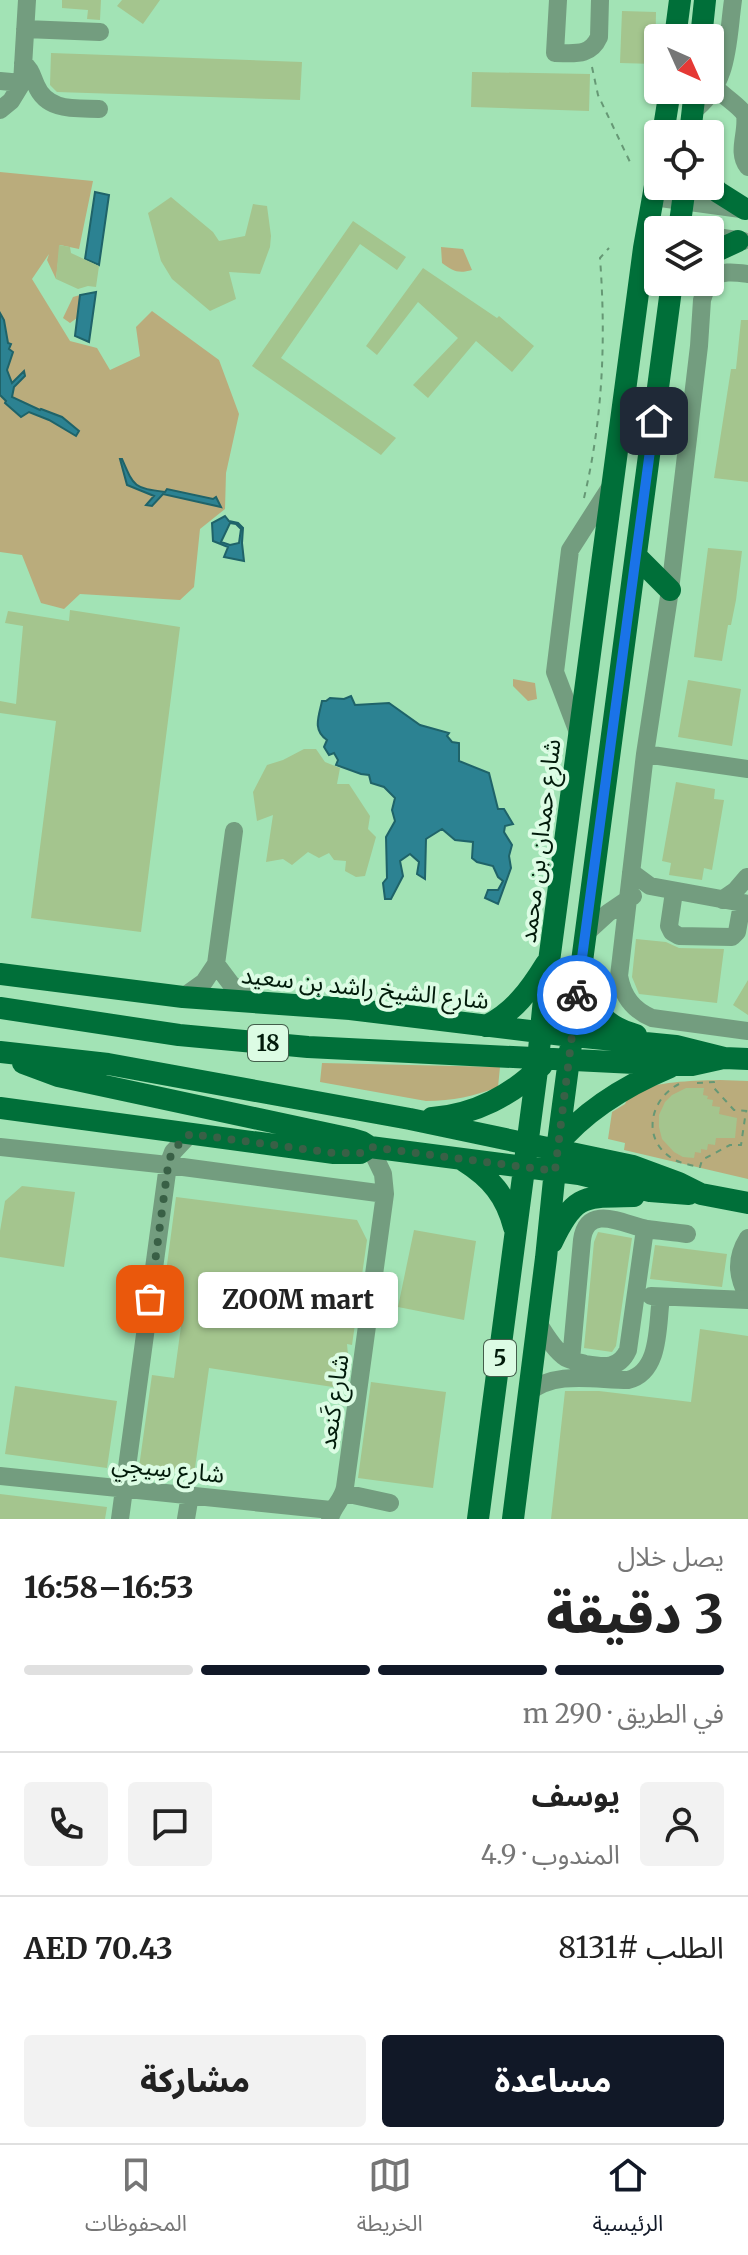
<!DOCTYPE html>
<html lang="ar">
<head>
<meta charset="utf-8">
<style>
  body { margin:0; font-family:Merriweather,"Noto Sans Arabic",serif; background:#f2f2f2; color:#222; direction:rtl; height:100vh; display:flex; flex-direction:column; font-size:30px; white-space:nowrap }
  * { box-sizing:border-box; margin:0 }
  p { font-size:26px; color:#767676 }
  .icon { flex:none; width:44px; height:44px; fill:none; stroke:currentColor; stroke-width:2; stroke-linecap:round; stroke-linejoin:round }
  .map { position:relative; height:1519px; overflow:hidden; direction:ltr }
  .sheet { display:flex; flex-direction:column; background:#fff; flex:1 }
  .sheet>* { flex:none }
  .needle { width:52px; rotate:135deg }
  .controls { position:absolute; left:644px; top:24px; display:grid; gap:16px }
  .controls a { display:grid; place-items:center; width:80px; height:80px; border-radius:8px; background:#fff; box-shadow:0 2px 6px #0004; font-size:40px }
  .pin { position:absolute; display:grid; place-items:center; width:68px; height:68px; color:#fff; margin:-34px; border-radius:16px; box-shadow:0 4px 12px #0006 }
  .courier { position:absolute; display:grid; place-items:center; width:80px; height:80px; margin:-40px; border:6px solid #1a73e8; border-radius:50%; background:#fff; color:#222; box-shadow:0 2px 10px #0007 }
  .bubble { position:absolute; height:56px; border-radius:8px; background:#fff; box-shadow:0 2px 6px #0004; font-size:26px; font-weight:800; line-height:56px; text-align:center; direction:rtl }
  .overview em { font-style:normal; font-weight:800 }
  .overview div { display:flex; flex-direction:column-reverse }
  .overview { display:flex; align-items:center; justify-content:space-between; height:136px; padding:0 24px }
  h1 { font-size:52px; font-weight:800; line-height:60px }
  .bar { display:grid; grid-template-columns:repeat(4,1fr); gap:12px 8px; align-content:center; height:96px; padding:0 24px }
  .bar i { height:10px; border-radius:6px; background:#e0e0e0 }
  .bar .current { background:#111827 }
  .bar p { grid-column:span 4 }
  .line { display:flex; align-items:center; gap:20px; padding:0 24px; border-top:2px solid #e0e0e0 }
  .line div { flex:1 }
  .round { display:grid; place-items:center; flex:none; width:84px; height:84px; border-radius:8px; background:#f2f2f2 }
  .button { display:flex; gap:16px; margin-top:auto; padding:16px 24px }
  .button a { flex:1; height:92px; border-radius:8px; background:#111827; color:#fff; font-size:32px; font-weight:800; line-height:92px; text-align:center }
  .button a+a { background:#f2f2f2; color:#222 }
  .tab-bar { display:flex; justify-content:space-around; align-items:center; height:112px; border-top:2px solid #e0e0e0; background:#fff; font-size:22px; color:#767676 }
  .tab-bar a { display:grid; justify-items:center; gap:4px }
  .tab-bar .current { color:#111827 }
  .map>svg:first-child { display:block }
  .green { fill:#baac7c }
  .water { fill:#2c8292; stroke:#1f6369; stroke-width:2; fill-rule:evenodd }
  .building { fill:#a4c58e }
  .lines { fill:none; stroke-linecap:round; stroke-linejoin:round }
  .path { stroke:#669875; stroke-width:2; stroke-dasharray:6 6; stroke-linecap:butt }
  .minor { stroke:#739d7f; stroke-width:18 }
  .major { stroke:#006f39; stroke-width:22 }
  .done { stroke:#396046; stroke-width:8; stroke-dasharray:0 14.4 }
  .route { stroke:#1a73e8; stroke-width:10 }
  .labels { text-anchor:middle; stroke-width:8; stroke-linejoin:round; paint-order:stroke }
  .shield { fill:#dcfce4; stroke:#435e4b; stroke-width:2 }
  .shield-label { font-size:22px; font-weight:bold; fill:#011a0a }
  .street-label { font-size:24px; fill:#011a0a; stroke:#dcfce4 }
</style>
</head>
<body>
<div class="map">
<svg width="748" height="1519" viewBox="0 0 748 1519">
  <rect width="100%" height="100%" fill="#a2e3b5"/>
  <path class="green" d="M0,172L93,181L79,249L60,245L56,279L47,260L49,254L32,279L70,341L97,348L110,370L140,356L136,327L152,311L219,360L239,414L226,473L225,509L200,529L194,587L180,600L80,594L64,609L41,603L22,555L0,552Z
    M441,247L463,249L472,270C458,274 453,271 442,263Z
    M80,295L77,318L70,323L63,318L73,297Z
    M513,679L535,683L537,699L528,701L513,686Z
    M322,1063L500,1067L498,1087C474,1096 453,1101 426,1101L320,1082Z
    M720,1080L748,1081V1179L624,1150L625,1143L608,1139L612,1112L625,1104L630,1093C661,1081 686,1081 720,1080Z"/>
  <path class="water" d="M95,192L109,195L99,265L85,259Z
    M96,292L89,342L75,336L80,295Z
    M0,313L4,320L8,343L11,344L9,349L13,352L7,370L12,383L24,371L25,376L14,387L12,397L40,410L41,409L62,417L79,431L76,436L49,420L29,412L21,417L5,403L6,401L0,395Z
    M120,459H122C134,487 134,488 165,492L167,489L213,499L216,497L221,507L163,494L152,506L146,505L154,496L127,485Z
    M225,516L229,521L238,523L243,528L242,543L244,561L224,557L228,547L213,541L212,523ZM230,523L236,524L241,529L239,543L230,545L221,542Z
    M351,696L355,705L389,703L420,725L449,733L447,736L452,742L459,743V761L489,773L498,809H504L513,824L505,826L504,832L512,845L509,856L511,868L498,904L485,898L488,890H498L503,881L498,877L493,866L477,862L472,858L473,842L455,840L442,829L426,839L425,879L417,874L419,862L410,854L400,861L403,876L391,899H385L383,883L387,878L386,837L395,821L392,810L395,798L384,787L371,783L369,775L361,774L336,765L338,760L334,753L329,755L324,747L327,740C312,730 319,716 322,701H326L330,698L344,699Z"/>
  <path class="building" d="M62,0H101L100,20L87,19L88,10L62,8Z
    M122,0H160L143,24L117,6Z
    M622,11L656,12L655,64L620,63Z
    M51,53L302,62L300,100L57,92L50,85Z
    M472,72L590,74L589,111L471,107Z
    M171,197L213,232L219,241L245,236L253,204L267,206L271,236L270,247L260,274L229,272L236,299L210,311L172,279L161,261L148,213Z
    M353,221L406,257L397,270L360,244L281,358L396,438L381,455L252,366Z
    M59,245L70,247L71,253L99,266L96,287L88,286L78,289L56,279Z
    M423,268L497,318L499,316L534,346L512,372L476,341L428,398L413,385L458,338L418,302L377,355L366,346Z
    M741,320H748V482L714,478L731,369H736Z
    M708,548L742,551L736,600L731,625H728L722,661L694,657Z
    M70,610L180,627L141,932L31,918L56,721L0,713V701L16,704L23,626L5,623L8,611L69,621Z
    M688,680L741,689L732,746L678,737Z
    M304,749H316L325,762L340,768L337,784H349L370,816L368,829L376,837L365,876L356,877L345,871L346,861L334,860L329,853L319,858L308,852L292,865L283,859L266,862L273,815L257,821L253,792L267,765L283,760Z
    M676,782L715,789L714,799L724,800L712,870L704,868L702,880L669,875L671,863L662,861Z
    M636,939L666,942L679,948L724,949L717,1003L639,994L632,977Z
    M748,980V1015L733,1005Z
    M686,1088H704L703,1095L708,1096L707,1099L713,1100L712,1106L720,1107L719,1114L737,1118L735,1138H716L715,1145L708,1144L707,1150L701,1149V1153L695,1152L694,1158L683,1157L674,1152L662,1139L659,1127V1115L665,1102L672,1095Z
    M22,1186L75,1192L64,1267L0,1257V1231L5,1201Z
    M176,1197L357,1220L367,1240L352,1345L347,1344L349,1366L346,1389L209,1368L194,1475L139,1467L152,1375L174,1378L182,1319L183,1308L165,1280Z
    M414,1230L476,1241L464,1320L398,1307Z
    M598,1232L632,1238L616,1346L612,1352L584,1348L594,1242Z
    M655,1245L727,1254L722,1287L650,1279Z
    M700,1329L748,1336V1519H551L565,1391H599L691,1402Z
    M371,1382L446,1392L433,1488L358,1478Z
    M15,1386L117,1401L107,1468L5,1454Z
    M0,1494L107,1507L105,1519H0Z"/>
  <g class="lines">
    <path class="path" d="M592,67L598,95L630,162
      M584,498C603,418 606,339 600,258L609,248
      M697,1083L714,1082V1088L734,1110L748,1111
      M679,1084C651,1098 641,1137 670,1157C678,1163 690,1165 700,1167L702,1160L730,1145H741L746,1111"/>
    <path class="minor" d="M558,0L555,53C574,53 590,57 599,37L600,0
      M25,29L100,32
      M23,63C31,69 32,76 36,85C47,112 76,108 99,109
      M0,81L22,83
      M716,88C723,96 741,107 745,115C748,133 736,152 748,167
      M0,110L11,101L22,83L27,0
      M692,112C730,84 727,42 733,0
      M653,197L741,209
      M648,226L674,230
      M710,236L743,241
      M710,280C721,270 734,272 748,274
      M708,282L702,300L699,346L670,590L645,754L619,976C623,997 633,1010 652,1018L748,1031
      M579,735L555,672L570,550L611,486
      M645,754L748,769
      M631,872L650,886L748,904
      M674,892L669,926L672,932L679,936L732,937L737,932L742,904
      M722,900L735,891L747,877
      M585,934L608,913L633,896
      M216,964L231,984L254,1001
      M183,997L204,982L216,964L234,831
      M0,1147L168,1165L385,1194
      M748,1238C735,1259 737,1276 748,1297
      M651,1296L748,1300
      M538,1323C546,1335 554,1350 566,1358C572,1361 578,1362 585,1364C603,1367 619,1370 628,1350L645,1229
      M571,1360L582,1240C587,1202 625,1225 647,1229C660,1231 674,1232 687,1234
      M528,1393C555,1370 595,1380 628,1380C661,1372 657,1325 661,1297
      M0,1476L331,1510
      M344,1493L390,1503
      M120,1519L168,1165L173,1152L190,1134
      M186,1519L190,1495
      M330,1519C332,1507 343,1500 345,1487L385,1194L383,1174L370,1147"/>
    <path class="major" d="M675,38L680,0
      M701,38L705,0
      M663,134L670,90
      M690,134L695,90
      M710,183L718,192L745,209
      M679,230L685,186
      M710,254L738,241
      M636,556L670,590
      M0,974L183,997L350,1009L563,1035L676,1046L724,1058L748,1059
      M583,976C594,1009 600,1025 636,1035
      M0,1008L179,1035L308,1047L675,1065H692L719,1059
      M486,1026C514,1012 530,990 546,964
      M0,1052L108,1064L410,1119L633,1166L679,1183L701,1194L748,1203
      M23,1063L58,1076L352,1139L362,1142L370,1147L579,1174L650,1191L689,1194
      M0,1108L334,1153H360L370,1147
      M432,1118C474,1115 513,1095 542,1065
      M555,1147C585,1110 627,1085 670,1067
      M464,1161C491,1178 506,1196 514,1227
      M552,1242C575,1193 584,1197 634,1196
      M478,1519L537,1070L544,999L644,248L658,169
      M513,1519L546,1258L557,1150L672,282"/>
  </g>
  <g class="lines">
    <path class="done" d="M150,1299L169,1159L178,1145L190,1134L334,1153H360L370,1147L555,1171L577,995"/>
    <path class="route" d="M577,995L654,421"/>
  </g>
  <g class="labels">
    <g class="shield">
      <rect x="248" y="1025" width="40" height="36" rx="6"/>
      <rect x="484" y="1340" width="32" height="36" rx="6"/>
    </g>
    <g class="shield-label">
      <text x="268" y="1051">18</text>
      <text x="500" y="1366">5</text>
    </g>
    <g class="street-label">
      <text transform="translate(540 841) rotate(-83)" y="8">شارع حمدان بن محمد</text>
      <text transform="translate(365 988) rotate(6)" y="8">شارع الشيخ راشد بن سعيد</text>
      <text transform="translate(334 1402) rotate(-82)" y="8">شارع كَنعد</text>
      <text transform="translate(168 1469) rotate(6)" y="8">شارع سِيجِي</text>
    </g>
  </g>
</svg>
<div class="controls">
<a><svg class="needle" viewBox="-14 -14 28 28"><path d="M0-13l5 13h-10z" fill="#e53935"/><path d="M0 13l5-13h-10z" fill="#767676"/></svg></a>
<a><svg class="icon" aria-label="locate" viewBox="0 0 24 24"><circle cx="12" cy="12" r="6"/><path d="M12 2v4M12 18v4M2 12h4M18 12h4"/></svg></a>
<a><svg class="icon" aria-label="layers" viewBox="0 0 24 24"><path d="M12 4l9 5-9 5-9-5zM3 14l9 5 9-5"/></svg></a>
</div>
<div class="pin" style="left:150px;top:1299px;background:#ea580c"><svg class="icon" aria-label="bag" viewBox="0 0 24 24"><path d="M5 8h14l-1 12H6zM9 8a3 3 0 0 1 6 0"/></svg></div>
<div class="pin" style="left:654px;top:421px;background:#1f2937"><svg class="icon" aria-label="home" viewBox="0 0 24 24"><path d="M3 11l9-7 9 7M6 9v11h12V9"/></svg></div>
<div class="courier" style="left:577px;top:995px"><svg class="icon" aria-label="bike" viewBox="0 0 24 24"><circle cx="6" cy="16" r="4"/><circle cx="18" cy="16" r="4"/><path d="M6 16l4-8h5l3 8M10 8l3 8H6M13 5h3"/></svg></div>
<div class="bubble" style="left:198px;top:1272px;width:200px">ZOOM mart</div>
</div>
<section class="sheet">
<div class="overview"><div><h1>3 دقيقة</h1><p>يصل خلال</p></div><em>16:53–16:58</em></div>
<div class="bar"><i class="current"></i><i class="current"></i><i class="current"></i><i></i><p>في الطريق · 290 m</p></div>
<div class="line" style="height:144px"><a class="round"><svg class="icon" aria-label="person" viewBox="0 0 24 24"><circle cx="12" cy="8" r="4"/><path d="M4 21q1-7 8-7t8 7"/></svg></a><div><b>يوسف</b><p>المندوب · 4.9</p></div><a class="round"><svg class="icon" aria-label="chat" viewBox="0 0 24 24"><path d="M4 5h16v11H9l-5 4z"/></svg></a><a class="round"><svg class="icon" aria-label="phone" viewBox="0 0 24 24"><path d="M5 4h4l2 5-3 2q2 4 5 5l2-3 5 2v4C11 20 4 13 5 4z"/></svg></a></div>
<div class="line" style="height:104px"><div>الطلب #8131</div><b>AED 70.43</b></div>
<div class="button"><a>مساعدة</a><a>مشاركة</a></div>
</section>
<nav class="tab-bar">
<a class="current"><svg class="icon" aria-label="home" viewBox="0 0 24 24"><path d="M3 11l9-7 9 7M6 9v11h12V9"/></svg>الرئيسية</a>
<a><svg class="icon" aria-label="map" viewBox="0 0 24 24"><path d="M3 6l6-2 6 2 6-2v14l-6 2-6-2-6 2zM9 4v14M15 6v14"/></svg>الخريطة</a>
<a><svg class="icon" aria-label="saved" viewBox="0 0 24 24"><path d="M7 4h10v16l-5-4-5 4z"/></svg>المحفوظات</a>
</nav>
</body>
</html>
